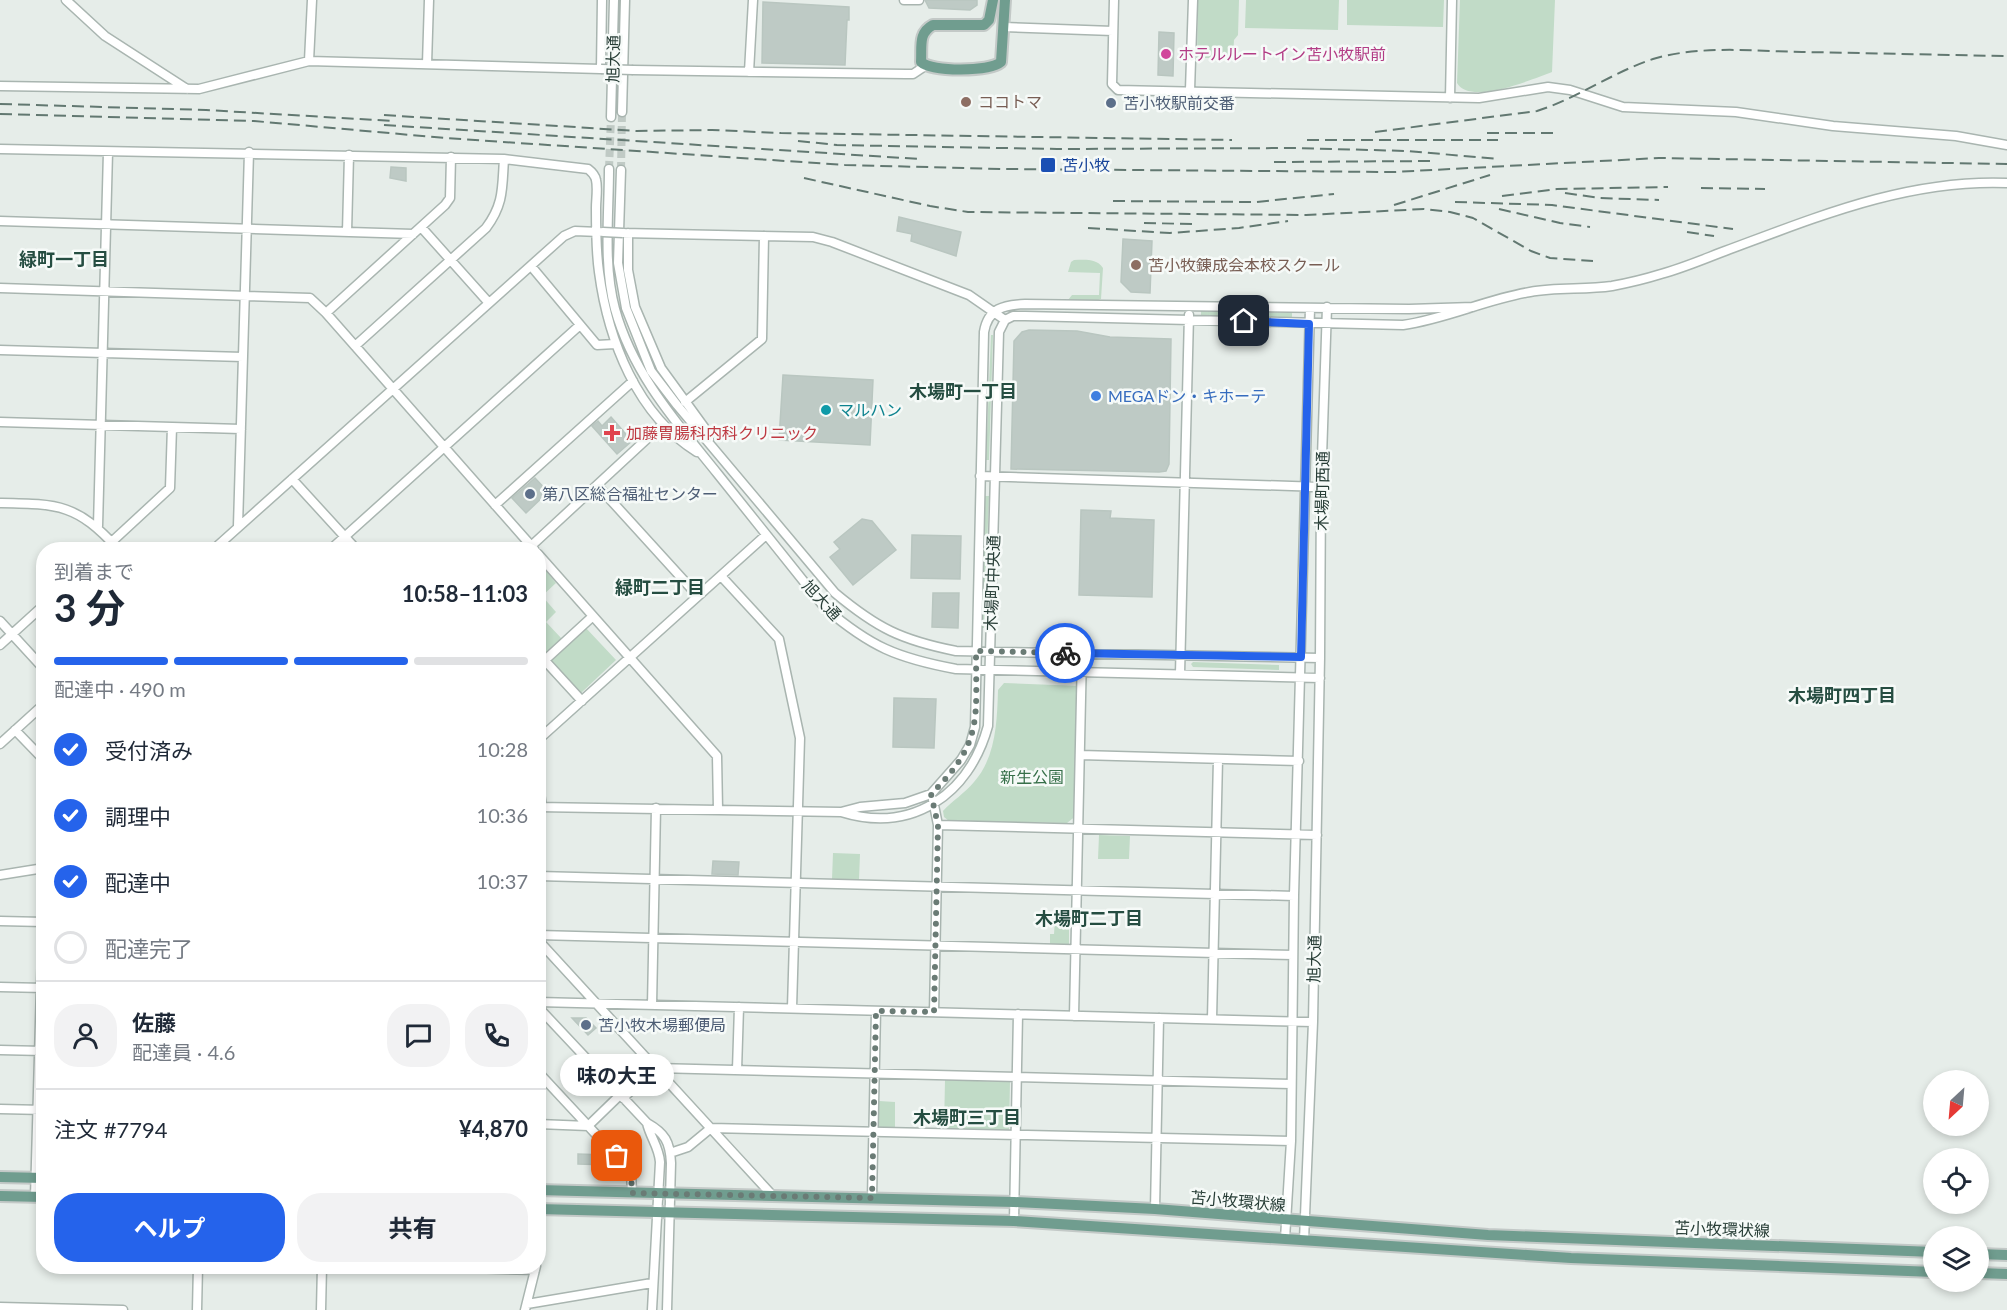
<!DOCTYPE html>
<html lang="ja">
<head>
<meta charset="utf-8">
<style>
  body { margin:0; font-family:Lato,"Noto Sans JP",sans-serif; background:#f2f2f3; color:#1f2937; height:100vh; display:flex; flex-direction:column; font-size:22px; white-space:nowrap }
  * { box-sizing:border-box; margin:0 }
  p { font-size:20px; color:#747a83 }
  .icon { flex:none; width:33px; height:33px; fill:none; stroke:currentColor; stroke-width:2; stroke-linecap:round; stroke-linejoin:round }
  .map { position:relative; flex:1; overflow:hidden }
  .details { position:absolute; left:36px; top:542px; width:510px; height:732px; display:flex; flex-direction:column; background:#fff; border-radius:24px; box-shadow:0 3px 9px #0003 }
  .details>* { flex:none }
  .needle { width:39px; rotate:206deg }
  .buttons { position:absolute; left:1923px; top:1070px; display:grid; gap:12px }
  .buttons a { display:grid; place-items:center; width:66px; height:66px; border-radius:50%; background:#fff; box-shadow:0 3px 9px #0003; font-size:30px }
  .pin { position:absolute; display:grid; place-items:center; width:51px; height:51px; color:#fff; margin:-26px; border-radius:12px; box-shadow:0 3px 9px #0006 }
  .courier { position:absolute; display:grid; place-items:center; width:60px; height:60px; margin:-30px; border:4px solid #2563eb; border-radius:50%; background:#fff; color:#222; box-shadow:0 2px 8px #0007 }
  .bubble { position:absolute; height:42px; border-radius:21px; background:#fff; box-shadow:0 3px 9px #0003; font-size:20px; font-weight:700; line-height:42px; text-align:center }
  .overview em { font-style:normal; font-weight:700 }
  .overview div { display:flex; flex-direction:column-reverse }
  .overview { display:flex; align-items:center; justify-content:space-between; height:102px; padding:0 18px }
  h1 { font-size:39px; font-weight:700; line-height:45px }
  .bar { display:grid; grid-template-columns:repeat(4,1fr); gap:9px 6px; align-content:center; height:72px; padding:0 18px }
  .bar i { height:8px; border-radius:4px; background:#e0e1e3 }
  .bar .active { background:#2563eb }
  .bar p { grid-column:span 4 }
  .line { display:flex; align-items:center; gap:15px; padding:0 18px; border-top:2px solid #e0e1e3 }
  .line div { flex:1 }
  .round { display:grid; place-items:center; flex:none; width:63px; height:63px; border-radius:24px; background:#f2f2f3 }
  ol { padding:0 18px; list-style:none }
  li { display:flex; align-items:center; gap:18px; height:66px }
  li p { margin-inline-start:auto }
  li .icon { padding:6px; border-radius:50%; background:#2563eb; color:#fff; stroke-width:4 }
  li:last-child { color:#747a83 }
  li i { width:33px; height:33px; border:3px solid #e0e1e3; border-radius:50% }
  .action { display:flex; gap:12px; margin-top:auto; padding:12px 18px }
  .action a { flex:1; height:69px; border-radius:24px; background:#2563eb; color:#fff; font-size:24px; font-weight:700; line-height:69px; text-align:center }
  .action a+a { background:#f2f2f3; color:#1f2937 }
  .map>svg:first-child { display:block }
  .green { fill:#c1dbc7 }
  .building { fill:#becac5; stroke:#b9c6c0; stroke-width:1.5 }
  .lines { fill:none; stroke-linecap:round; stroke-linejoin:round }
  .minor-tunnel { stroke:#c0cac5; stroke-width:8; stroke-dasharray:8 4; stroke-linecap:butt }
  .minor-casing { stroke:#a9b5b0; stroke-width:11 }
  .major-casing { stroke:#c3c9c7; stroke-width:14 }
  .minor { stroke:#fff; stroke-width:8 }
  .major { stroke:#709d8f; stroke-width:10 }
  .rail { stroke:#627871; stroke-width:2; stroke-dasharray:12 6; stroke-linecap:butt }
  .minor-bridge-casing { stroke:#a9b5b0; stroke-width:11; stroke-linecap:butt }
  .minor-bridge { stroke:#fff; stroke-width:8 }
  .done { stroke:#6a7b75; stroke-width:6; stroke-dasharray:0 10.8 }
  .route { stroke:#2563eb; stroke-width:8 }
  .hotel-dot { fill:#d1479c; stroke:#f6faf8; stroke-width:2 }
  .education-dot { fill:#8d6e63; stroke:#f6faf8; stroke-width:2 }
  .service-dot { fill:#5c6f8a; stroke:#f6faf8; stroke-width:2 }
  .transit-dot { fill:#1a4fb4; stroke:#f6faf8; stroke-width:2 }
  .shop-dot { fill:#3f7fe0; stroke:#f6faf8; stroke-width:2 }
  .culture-dot { fill:#0f9aa8; stroke:#f6faf8; stroke-width:2 }
  .health-dot { fill:#e0444e; stroke:#f6faf8; stroke-width:2 }
  .labels { text-anchor:middle; stroke-width:5; stroke-linejoin:round; paint-order:stroke }
  .hotel-label { font-size:16px; fill:#b23c85; stroke:#f6faf8; text-anchor:start }
  .street-label { font-size:16px; fill:#273d36; stroke:#f6faf8 }
  .education-label { font-size:16px; fill:#785e54; stroke:#f6faf8; text-anchor:start }
  .service-label { font-size:16px; fill:#4e5e75; stroke:#f6faf8; text-anchor:start }
  .transit-label { font-size:16px; fill:#164399; stroke:#f6faf8; text-anchor:start }
  .shop-label { font-size:16px; fill:#366cbe; stroke:#f6faf8; text-anchor:start }
  .culture-label { font-size:16px; fill:#0d838f; stroke:#f6faf8; text-anchor:start }
  .health-label { font-size:16px; fill:#be3a42; stroke:#f6faf8; text-anchor:start }
  .park-label { font-size:16px; fill:#366f49; stroke:#f6faf8 }
  .neighbourhood-label { font-size:18px; font-weight:bold; fill:#254d41; stroke:#f6faf8 }
</style>
</head>
<body>
<div class="map">
<svg width="2007" height="1310" viewBox="0 0 2007 1310">
  <rect width="100%" height="100%" fill="#e6ede9"/>
  <path class="green" d="M1198,0H1239L1238,35L1234,40L1233,58H1197Z
    M1246,0H1339L1338,30L1245,28Z
    M1347,0H1444L1443,27L1347,25Z
    M1460,0H1555L1552,72C1533,79 1470,106 1457,83Z
    M1074,260C1085,260 1096,258 1103,268L1101,299L1093,302L1068,300L1072,295H1099L1100,273L1068,272L1071,262Z
    M1201,311L1292,313V318L1201,316Z
    M991,335H993L989,460H986Z
    M985,496H989L984,628H981Z
    M546,571L556,583L542,596L556,612L546,622L562,639L545,654L539,646L538,578Z
    M585,627L616,660L581,693L550,659Z
    M1193,662L1279,665V670L1193,667L1191,664Z
    M1004,683L1080,686L1077,815L1067,823L949,821L944,817L943,811C952,801 965,793 974,782C996,757 997,722 998,690Z
    M1099,835L1130,836L1129,859H1098Z
    M833,853L860,854L859,880L832,879Z
    M1055,919H1069V944H1050V934H1054Z
    M945,1080L1010,1082L1009,1131L944,1129Z
    M879,1101L895,1102V1128H878Z"/>
  <path class="building" d="M925,0H977V5L970,10L929,8Z
    M763,2L849,7V20H847L845,65L762,63Z
    M1159,32L1174,33L1173,76L1158,75Z
    M391,167L406,168V181L390,178Z
    M899,217L961,232L956,256L911,241L912,234L897,231Z
    M1123,239L1152,241L1150,293L1131,292L1121,282Z
    M1029,330L1077,331L1110,337L1171,339L1169,464L1166,471L1159,472L1011,469L1014,341L1022,332Z
    M783,375L873,380L870,445L779,440Z
    M611,417L632,441L617,454L592,426L598,421L602,426Z
    M535,478L548,492L526,513L512,498Z
    M1081,510L1111,511L1110,518L1154,520L1152,597L1079,595Z
    M862,519L872,521L896,550L853,585L830,557L840,549L834,542Z
    M912,535L961,536L960,579L911,578Z
    M933,593H959L958,628L932,627Z
    M894,698L936,699L934,748L893,747Z
    M713,861L739,862L738,875L712,874Z
    M572,1018H586L596,1028L588,1035Z
    M578,1154L606,1155L609,1165L578,1164Z"/>
  <g class="lines">
    <path class="minor-tunnel" d="M609,169L611,117
      M621,170L622,112"/>
    <g class="minor-casing">
      <path id="minor" d="M66,0L105,36L187,89
        M904,0H919
        M1114,0L1112,84L1118,90L1479,98L1548,87L1570,90L1623,107L1736,112L1833,126L1956,136L2007,145
        M1003,27L1113,31
        M309,61L312,0
        M427,64L429,0
        M633,70L906,74H913L925,66
        M749,72L753,0
        M0,86L199,89L309,61L601,69L602,0
        M1190,90L1193,0
        M1450,98L1452,0
        M622,112L625,0
        M611,117L614,0
        M0,149L504,159L588,169C592,172 595,175 596,180C598,188 596,199 596,208C596,229 596,251 599,272C608,340 637,415 697,452
        M609,169C609,214 603,265 615,309C633,374 676,422 717,473C753,518 789,563 825,608C871,647 897,658 956,669L1320,678
        M621,170L618,263L626,308L651,371L677,405L835,593C877,628 901,640 956,651L1320,658L1313,1022L1304,1240
        M0,221L413,234
        M421,227L489,303
        M347,232L349,155
        M623,233L813,237L832,242L969,295L1005,320
        M628,233V270L635,307L661,368L704,427L709,439
        M531,266L597,345L615,344
        M0,288L310,298L326,313L534,549
        M326,313L445,205L450,198L451,157
        M1005,320L1013,316H1025L1403,325C1446,319 1487,299 1530,292C1557,287 1585,290 1612,286C1628,283 1645,279 1661,274C1683,268 1704,259 1725,251C1817,217 1907,179 2007,183
        M355,346L486,228C504,204 502,188 504,159
        M0,350L243,357
        M685,402L762,339L764,236
        M0,422L241,429
        M980,476L1321,487
        M292,479L356,549
        M597,485L698,596
        M0,503C59,504 77,504 118,549
        M495,505L633,381
        M98,526L108,152
        M238,526L249,152
        M529,548L663,424
        M104,549L170,488L172,427
        M214,549L564,236L575,231L599,232
        M331,549L580,325
        M538,554L717,756L718,809
        M721,576L779,639L800,738L792,1008
        M0,621L44,669
        M0,645L44,605
        M538,653L582,701
        M1320,658L1321,487L1327,307
        M545,660L593,616
        M1180,674L1189,315
        M15,730L44,760
        M538,740L766,535
        M0,744L44,704
        M1080,755L1299,761
        M538,780L542,806
        M933,800L938,825L934,1012
        M538,807L841,812C912,834 969,795 988,726L999,332L1005,320
        M841,812L860,807L905,803L931,794L961,760L970,745L975,727L976,687L984,332C988,308 1004,305 1025,304L1409,309L1473,307
        M938,825L1317,835
        M0,875L44,868
        M538,876L1294,896
        M0,921L44,922
        M538,935L1293,955
        M538,940L772,1195
        M0,987L44,988
        M538,1002L1313,1022
        M652,1005L656,808
        M538,1007L647,1123C665,1133 670,1142 671,1163L667,1310
        M1074,1016L1082,653
        M1212,1019L1218,759
        M0,1050L43,1051
        M737,1070L739,1007
        M538,1072L631,1172L632,1193
        M623,1098L656,1068L1291,1084
        M0,1109L44,1110
        M647,1123C650,1137 659,1147 660,1162L652,1310
        M538,1124L588,1126L620,1095
        M670,1153L688,1147L711,1128L1291,1141
        M35,1197L44,881
        M872,1198L876,1011
        M1155,1209L1159,1018
        M1014,1221L1018,1014
        M1285,1239L1291,1141L1294,896L1310,308
        M407,1266L535,1270
        M527,1304L652,1283
        M0,1307L123,1310
        M197,1310L198,1266
        M321,1310L322,1266
        M525,1310L536,1266"/>
    </g>
    <g class="major-casing">
      <path id="major" d="M993,0L989,20L984,25H933C918,33 922,46 921,62C932,72 989,72 1001,62L1005,0
        M0,1177L44,1178
        M538,1190L1014,1202L1155,1209L1488,1235L1934,1252
        M0,1196L44,1197
        M538,1209L1014,1221L1571,1258L1934,1272
        M1978,1254L2007,1255
        M1978,1273L2007,1274"/>
    </g>
    <use href="#minor" class="minor"/>
    <use href="#major" class="major"/>
    <path class="rail" d="M0,104L206,110L393,121
      M0,114L254,121L445,138L845,165L1002,169L1394,172L1659,158L2007,164
      M384,115L637,131L712,130L781,133L1232,140
      M384,125L920,159
      M1375,132L1537,111C1578,98 1613,72 1653,59C1700,45 1754,51 1802,52C1871,53 1939,55 2007,56
      M1487,133H1556
      M1307,140H1498
      M798,141L837,145
      M834,145L1057,149L1296,148L1407,151L1499,159
      M1274,162L1435,161
      M804,178L930,206L968,212L1306,215L1424,209L1450,212L1473,218L1531,251L1550,258L1593,261
      M1701,188L1765,189
      M1565,193L1600,198L1659,200
      M1502,196L1557,189L1668,187
      M1113,201L1256,202L1334,194
      M1455,202L1552,205L1733,229
      M1394,205L1490,175
      M1499,209L1560,223L1590,227
      M1144,223L1192,224
      M1088,228L1170,233L1239,228L1288,221
      M1687,232L1714,236"/>
    <g class="minor-bridge-casing">
      <path id="minor-bridge" d="M601,69L633,70
        M603,232L623,233"/>
    </g>
    <use href="#minor-bridge" class="minor-bridge"/>
  </g>
  <g class="lines">
    <path class="done" d="M617,1156L631,1172L632,1193L872,1198L876,1011L934,1012L938,825L931,794C983,743 976,719 976,651L1065,653"/>
    <path class="route" d="M1065,653L1301,657L1309,324L1244,321"/>
  </g>
  <circle class="hotel-dot" cx="1166" cy="54" r="6"/>
  <g class="education-dot">
    <circle cx="966" cy="102" r="6"/>
    <circle cx="1136" cy="265" r="6"/>
  </g>
  <g class="service-dot">
    <circle cx="1111" cy="103" r="6"/>
    <circle cx="530" cy="494" r="6"/>
    <circle cx="586" cy="1025" r="6"/>
  </g>
  <rect class="transit-dot" x="1040" y="157" width="16" height="16" rx="3"/>
  <circle class="shop-dot" cx="1096" cy="396" r="6"/>
  <circle class="culture-dot" cx="826" cy="410" r="6"/>
  <path class="health-dot" d="M609 424h6v6h6v6h-6v6h-6v-6h-6v-6h6z"/>
  <g class="labels">
    <g class="hotel-label">
      <text x="1178" y="60">ホテルルートイン苫小牧駅前</text>
    </g>
    <g class="street-label">
      <text transform="translate(613 59) rotate(-89)" y="6">旭大通</text>
      <text transform="translate(1322 491) rotate(-89)" y="6">木場町西通</text>
      <text transform="translate(992 583) rotate(-88)" y="6">木場町中央通</text>
      <text transform="translate(822 600) rotate(47)" y="6">旭大通</text>
      <text transform="translate(1314 959) rotate(-89)" y="6">旭大通</text>
      <text transform="translate(1238 1201) rotate(5)" y="6">苫小牧環状線</text>
      <text transform="translate(1722 1229) rotate(2)" y="6">苫小牧環状線</text>
    </g>
    <g class="education-label">
      <text x="978" y="108">ココトマ</text>
      <text x="1148" y="271">苫小牧錬成会本校スクール</text>
    </g>
    <g class="service-label">
      <text x="1123" y="109">苫小牧駅前交番</text>
      <text x="542" y="500">第八区総合福祉センター</text>
      <text x="598" y="1031">苫小牧木場郵便局</text>
    </g>
    <g class="transit-label">
      <text x="1062" y="171">苫小牧</text>
    </g>
    <g class="shop-label">
      <text x="1108" y="402">MEGAドン・キホーテ</text>
    </g>
    <g class="culture-label">
      <text x="838" y="416">マルハン</text>
    </g>
    <g class="health-label">
      <text x="626" y="439">加藤胃腸科内科クリニック</text>
    </g>
    <g class="park-label">
      <text x="1032" y="783">新生公園</text>
    </g>
    <g class="neighbourhood-label">
      <text x="64" y="266">緑町一丁目</text>
      <text x="963" y="398">木場町一丁目</text>
      <text x="660" y="594">緑町二丁目</text>
      <text x="1842" y="702">木場町四丁目</text>
      <text x="1089" y="925">木場町二丁目</text>
      <text x="967" y="1124">木場町三丁目</text>
    </g>
  </g>
</svg>
<div class="buttons">
<a><svg class="needle" viewBox="-14 -14 28 28"><path d="M0-13l5 13h-10z" fill="#e53935"/><path d="M0 13l5-13h-10z" fill="#747a83"/></svg></a>
<a><svg class="icon" aria-label="locate" viewBox="0 0 24 24"><circle cx="12" cy="12" r="6"/><path d="M12 2v4M12 18v4M2 12h4M18 12h4"/></svg></a>
<a><svg class="icon" aria-label="layers" viewBox="0 0 24 24"><path d="M12 4l9 5-9 5-9-5zM3 14l9 5 9-5"/></svg></a>
</div>
<div class="pin" style="left:617px;top:1156px;background:#ea580c"><svg class="icon" aria-label="bag" viewBox="0 0 24 24"><path d="M5 8h14l-1 12H6zM9 8a3 3 0 0 1 6 0"/></svg></div>
<div class="pin" style="left:1244px;top:321px;background:#1f2937"><svg class="icon" aria-label="home" viewBox="0 0 24 24"><path d="M3 11l9-7 9 7M6 9v11h12V9"/></svg></div>
<div class="courier" style="left:1065px;top:653px"><svg class="icon" aria-label="bike" viewBox="0 0 24 24"><circle cx="6" cy="16" r="4"/><circle cx="18" cy="16" r="4"/><path d="M6 16l4-8h5l3 8M10 8l3 8H6M13 5h3"/></svg></div>
<div class="bubble" style="left:560px;top:1054px;width:114px">味の大王</div>
<section class="details">
<div class="overview"><div><h1>3 分</h1><p>到着まで</p></div><em>10:58–11:03</em></div>
<div class="bar"><i class="active"></i><i class="active"></i><i class="active"></i><i></i><p>配達中 · 490 m</p></div>
<ol>
<li><svg class="icon" aria-label="check" viewBox="0 0 24 24"><path d="M5 12l5 5 9-10"/></svg>受付済み<p>10:28</p></li>
<li><svg class="icon" aria-label="check" viewBox="0 0 24 24"><path d="M5 12l5 5 9-10"/></svg>調理中<p>10:36</p></li>
<li><svg class="icon" aria-label="check" viewBox="0 0 24 24"><path d="M5 12l5 5 9-10"/></svg>配達中<p>10:37</p></li>
<li><i></i>配達完了</li>
</ol>
<div class="line" style="height:108px"><a class="round"><svg class="icon" aria-label="person" viewBox="0 0 24 24"><circle cx="12" cy="8" r="4"/><path d="M4 21q1-7 8-7t8 7"/></svg></a><div><b>佐藤</b><p>配達員 · 4.6</p></div><a class="round"><svg class="icon" aria-label="chat" viewBox="0 0 24 24"><path d="M4 5h16v11H9l-5 4z"/></svg></a><a class="round"><svg class="icon" aria-label="phone" viewBox="0 0 24 24"><path d="M5 4h4l2 5-3 2q2 4 5 5l2-3 5 2v4C11 20 4 13 5 4z"/></svg></a></div>
<div class="line" style="height:78px"><div>注文 #7794</div><b>¥4,870</b></div>
<div class="action"><a>ヘルプ</a><a>共有</a></div>
</section>
</div>
</body>
</html>
